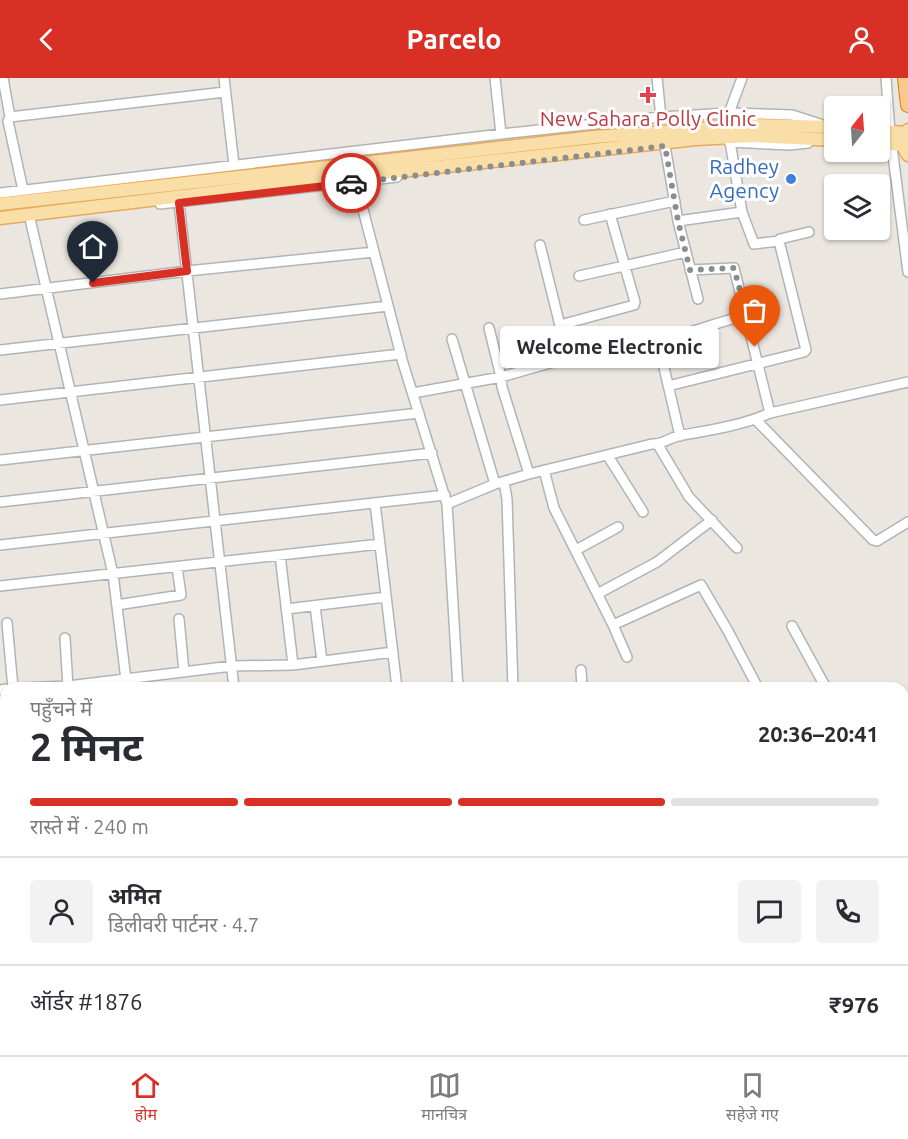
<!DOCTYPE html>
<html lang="hi">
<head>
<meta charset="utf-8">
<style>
  body { margin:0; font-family:Ubuntu,"Noto Sans Devanagari",sans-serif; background:#f2f2f3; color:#2b2b33; height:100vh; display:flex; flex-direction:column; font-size:22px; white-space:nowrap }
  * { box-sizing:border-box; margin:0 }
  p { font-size:20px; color:#7c7c81 }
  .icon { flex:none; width:33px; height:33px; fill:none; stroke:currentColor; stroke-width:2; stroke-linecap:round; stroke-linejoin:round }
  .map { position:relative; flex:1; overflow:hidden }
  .details { position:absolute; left:0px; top:604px; width:909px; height:374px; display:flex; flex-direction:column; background:#fff; border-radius:18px 18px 0 0; box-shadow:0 2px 4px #0004 }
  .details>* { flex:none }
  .needle { width:39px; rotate:17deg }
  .fabs { position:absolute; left:824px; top:18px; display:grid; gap:12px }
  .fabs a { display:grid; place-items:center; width:66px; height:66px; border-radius:6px; background:#fff; box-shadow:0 2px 4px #0004; font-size:30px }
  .pin { position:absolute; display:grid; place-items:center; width:51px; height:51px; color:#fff; margin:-62px -26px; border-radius:50% 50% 50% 0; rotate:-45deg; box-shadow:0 0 6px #0007 }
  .pin .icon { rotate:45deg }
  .courier { position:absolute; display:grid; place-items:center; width:60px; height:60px; margin:-30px; border:4px solid #d93025; border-radius:50%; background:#fff; color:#222; box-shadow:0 2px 8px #0007 }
  .bubble { position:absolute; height:42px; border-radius:6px; background:#fff; box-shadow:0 2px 4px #0004; font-size:20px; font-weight:700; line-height:42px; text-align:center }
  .head em { font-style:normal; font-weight:700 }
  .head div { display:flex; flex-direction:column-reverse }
  .head { display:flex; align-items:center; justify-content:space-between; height:102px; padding:0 30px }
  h1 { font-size:39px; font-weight:700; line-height:45px }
  .bar { display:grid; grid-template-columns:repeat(4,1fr); gap:9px 6px; align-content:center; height:72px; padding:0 30px }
  .bar i { height:8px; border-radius:4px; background:#e1e1e2 }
  .bar .active { background:#d93025 }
  .bar p { grid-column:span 4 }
  .line { display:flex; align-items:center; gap:15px; padding:0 30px; border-top:2px solid #e1e1e2 }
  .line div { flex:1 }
  .round { display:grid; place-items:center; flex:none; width:63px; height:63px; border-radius:6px; background:#f2f2f3 }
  header { display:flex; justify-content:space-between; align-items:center; height:78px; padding:0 30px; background:#d93025; color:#fff; font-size:27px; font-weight:700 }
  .menu { display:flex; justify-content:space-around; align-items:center; height:84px; border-top:2px solid #e1e1e2; background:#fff; font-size:16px; color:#7c7c81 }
  .menu a { display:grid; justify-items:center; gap:3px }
  .menu .active { color:#d93025 }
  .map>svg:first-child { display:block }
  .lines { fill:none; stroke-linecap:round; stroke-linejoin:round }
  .minor-casing { stroke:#b1b4b7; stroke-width:12 }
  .major-casing { stroke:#e7aa5d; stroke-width:15 }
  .highway-casing { stroke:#dd7b0e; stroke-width:16 }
  .minor { stroke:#fff; stroke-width:9 }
  .major { stroke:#f9dfa7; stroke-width:12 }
  .highway { stroke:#f6ca8d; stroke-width:14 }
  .done { stroke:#8c8d8d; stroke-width:6; stroke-dasharray:0 10.8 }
  .route { stroke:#d93025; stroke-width:8 }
  .health-dot { fill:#e0444e; stroke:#fff; stroke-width:2 }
  .shop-dot { fill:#3f7fe0; stroke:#fff; stroke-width:2 }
  .labels { text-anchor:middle; stroke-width:6; stroke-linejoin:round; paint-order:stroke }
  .health-label { font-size:21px; fill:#be3a42; stroke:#fff }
  .shop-label { font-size:21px; fill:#366cbe; stroke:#fff; text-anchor:end }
</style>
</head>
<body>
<header><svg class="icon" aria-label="back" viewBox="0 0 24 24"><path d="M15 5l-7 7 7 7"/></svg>Parcelo<svg class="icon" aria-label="person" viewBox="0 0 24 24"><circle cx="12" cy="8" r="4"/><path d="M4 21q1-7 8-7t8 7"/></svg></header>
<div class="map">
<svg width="908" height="977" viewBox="0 0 908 977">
  <rect width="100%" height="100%" fill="#ebe7e0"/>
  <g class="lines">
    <g class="minor-casing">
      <path id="minor" d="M3,0L10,39L8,43L23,112
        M224,0L234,87
        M495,0L501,56
        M657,0L661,39
        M886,0L890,54L908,194
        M729,35L742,0
        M10,39L225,14
        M729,58L742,134L754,166L779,163L780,161L809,154
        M729,64L790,67L808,65
        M665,68L678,143L698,221
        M355,101L403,285L447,426L458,610
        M0,115L501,56L661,39L729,35L792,37L820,46
        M179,125L234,610
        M160,126L397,99
        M30,141L113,496L127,610
        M584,142L675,123
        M678,143L742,134
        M690,192L734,190L770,335
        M579,198L686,174
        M0,216L187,193L374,174
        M560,247L634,227L635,224L610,136
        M489,250L501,299L502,309L529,396
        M452,261L495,406
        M658,264L680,358
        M630,269C670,263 707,247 747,237
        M0,272L388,228
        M668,308L804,274L806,272L779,163
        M413,315L501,299L568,280L540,167
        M0,322L401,276
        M756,342L873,462L877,463L908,444
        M658,367L689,419L737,470
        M608,378L643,434
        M0,382L419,335
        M544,392L554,430L613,547L701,507L728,553L758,610
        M504,404L507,421L513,610
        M0,424L432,375
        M375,425L397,610
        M447,426L495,406L529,396L652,366C662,367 669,360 678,358C709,352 741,348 770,335L908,304
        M0,467L445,417
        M576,472L618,449
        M280,477L293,587
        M0,508L380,466
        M599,515L657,484L712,442
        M117,527L181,517L177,489
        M315,528L322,583
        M286,531L386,519
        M179,541L184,594
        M7,545L13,610
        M613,547L627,579
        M792,548L826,610
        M65,560L68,610
        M581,592L582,610
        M21,610L68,608L232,588L293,587L393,574
        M0,612L6,611
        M903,636L908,633
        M903,655L908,663
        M903,720L905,719
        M903,757L904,759
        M903,817L908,814
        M903,858L908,865
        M0,864L6,863
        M903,922L908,918
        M903,927L908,934
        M220,972L229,977
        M477,972L486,977
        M876,972L881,977
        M398,977L401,972
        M446,977L448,972
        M530,977L532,972
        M594,977L595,972
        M642,977L643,972
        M751,977L759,972
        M803,977L810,972"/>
    </g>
    <g class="major-casing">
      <path id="major" d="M908,52C901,60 902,69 908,77
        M879,53L906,55
        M879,65L903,67
        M0,126L594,59L753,47L834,49
        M0,140L308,103L696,61L752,58L834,62"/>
    </g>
    <g class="highway-casing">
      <path id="highway" d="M905,0L908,27"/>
    </g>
    <use href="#minor" class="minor"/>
    <use href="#major" class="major"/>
    <use href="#highway" class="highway"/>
  </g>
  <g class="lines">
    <path class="done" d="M351,105L665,68L678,143L690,192L734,190L755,269"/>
    <path class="route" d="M93,205L187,193L179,125L351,105"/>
  </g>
  <path class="health-dot" d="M645 8h6v6h6v6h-6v6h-6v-6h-6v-6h6z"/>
  <circle class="shop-dot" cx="791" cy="101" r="6"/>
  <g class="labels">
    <g class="health-label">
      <text x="648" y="48">New Sahara Polly Clinic</text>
    </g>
    <g class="shop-label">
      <text x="779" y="96">Radhey<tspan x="779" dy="24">Agency</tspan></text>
    </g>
  </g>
</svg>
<div class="fabs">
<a><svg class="needle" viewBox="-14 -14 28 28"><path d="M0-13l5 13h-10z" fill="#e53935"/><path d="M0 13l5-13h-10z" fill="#7c7c81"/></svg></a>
<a><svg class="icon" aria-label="layers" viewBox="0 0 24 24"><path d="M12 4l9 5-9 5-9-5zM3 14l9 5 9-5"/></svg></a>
</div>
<div class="pin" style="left:755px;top:269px;background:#ea580c"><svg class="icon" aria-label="bag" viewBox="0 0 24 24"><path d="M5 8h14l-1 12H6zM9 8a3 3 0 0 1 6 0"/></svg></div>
<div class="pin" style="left:93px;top:205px;background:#1f2937"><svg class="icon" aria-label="home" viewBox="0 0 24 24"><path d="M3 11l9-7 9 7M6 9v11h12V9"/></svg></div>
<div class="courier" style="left:351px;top:105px"><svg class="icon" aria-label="car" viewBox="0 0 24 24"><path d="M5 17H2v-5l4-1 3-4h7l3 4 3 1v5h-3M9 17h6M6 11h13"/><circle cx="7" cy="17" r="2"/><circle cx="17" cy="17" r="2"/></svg></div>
<div class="bubble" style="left:500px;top:248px;width:219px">Welcome Electronic</div>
<section class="details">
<div class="head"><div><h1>2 मिनट</h1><p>पहुँचने में</p></div><em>20:36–20:41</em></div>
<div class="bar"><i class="active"></i><i class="active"></i><i class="active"></i><i></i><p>रास्ते में · 240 m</p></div>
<div class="line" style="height:108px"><a class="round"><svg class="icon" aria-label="person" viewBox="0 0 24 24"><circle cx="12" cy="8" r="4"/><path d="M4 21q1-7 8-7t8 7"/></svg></a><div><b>अमित</b><p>डिलीवरी पार्टनर · 4.7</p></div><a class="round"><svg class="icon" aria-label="chat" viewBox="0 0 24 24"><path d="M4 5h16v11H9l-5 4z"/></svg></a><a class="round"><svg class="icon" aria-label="phone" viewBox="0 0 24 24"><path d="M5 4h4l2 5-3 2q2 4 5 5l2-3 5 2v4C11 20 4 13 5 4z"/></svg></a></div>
<div class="line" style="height:78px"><div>ऑर्डर #1876</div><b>₹976</b></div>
</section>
</div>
<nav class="menu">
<a class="active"><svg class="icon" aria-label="home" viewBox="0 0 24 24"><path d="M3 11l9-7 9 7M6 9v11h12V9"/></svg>होम</a>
<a><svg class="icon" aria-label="map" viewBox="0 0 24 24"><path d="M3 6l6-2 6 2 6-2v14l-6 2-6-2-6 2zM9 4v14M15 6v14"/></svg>मानचित्र</a>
<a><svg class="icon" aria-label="saved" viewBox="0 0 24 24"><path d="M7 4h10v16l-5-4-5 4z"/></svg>सहेजे गए</a>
</nav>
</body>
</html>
